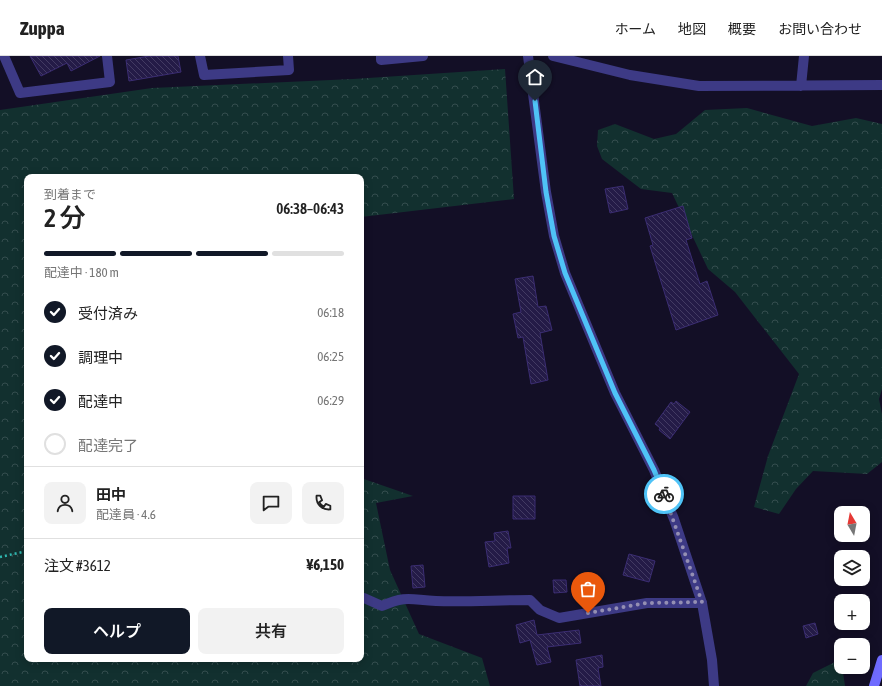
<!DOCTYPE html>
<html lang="ja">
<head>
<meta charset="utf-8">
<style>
  body { margin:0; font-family:"Asap Condensed","Noto Sans JP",sans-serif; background:#f2f2f2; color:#222; height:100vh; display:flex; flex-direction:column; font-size:15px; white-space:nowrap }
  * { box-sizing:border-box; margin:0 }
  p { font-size:13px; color:#767676 }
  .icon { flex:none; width:22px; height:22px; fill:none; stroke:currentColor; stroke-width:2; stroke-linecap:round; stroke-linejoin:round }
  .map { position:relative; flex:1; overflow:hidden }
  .side { position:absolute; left:24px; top:118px; width:340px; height:488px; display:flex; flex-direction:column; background:#fff; border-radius:8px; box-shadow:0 2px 10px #0003 }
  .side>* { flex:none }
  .needle { width:26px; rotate:350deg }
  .fabs { position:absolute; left:834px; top:450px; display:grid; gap:8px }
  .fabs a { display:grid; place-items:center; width:36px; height:36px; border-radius:8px; background:#fff; box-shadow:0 2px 10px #0003; font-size:20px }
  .pin { position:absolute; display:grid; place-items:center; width:34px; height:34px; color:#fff; margin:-41px -17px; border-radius:50% 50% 50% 0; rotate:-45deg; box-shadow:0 0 4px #0007 }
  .pin .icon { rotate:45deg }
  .courier { position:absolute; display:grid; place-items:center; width:40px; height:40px; margin:-20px; border:3px solid #4fc3f7; border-radius:50%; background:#fff; color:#222; box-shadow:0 1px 5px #0007 }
  .summary em { font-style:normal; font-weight:600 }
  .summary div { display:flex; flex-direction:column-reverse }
  .summary { display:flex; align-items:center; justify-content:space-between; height:68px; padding:0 20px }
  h1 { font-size:26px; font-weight:600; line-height:30px }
  .bar { display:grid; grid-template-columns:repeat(4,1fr); gap:6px 4px; align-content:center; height:48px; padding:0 20px }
  .bar i { height:5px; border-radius:3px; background:#e0e0e0 }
  .bar .selected { background:#111827 }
  .bar p { grid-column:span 4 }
  .line { display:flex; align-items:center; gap:10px; padding:0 20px; border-top:1px solid #e0e0e0 }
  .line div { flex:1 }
  .round { display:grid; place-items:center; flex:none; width:42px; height:42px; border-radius:8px; background:#f2f2f2 }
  ol { padding:0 20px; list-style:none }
  li { display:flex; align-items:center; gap:12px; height:44px }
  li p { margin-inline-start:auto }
  li .icon { padding:4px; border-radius:50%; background:#111827; color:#fff; stroke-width:4 }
  li:last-child { color:#767676 }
  li i { width:22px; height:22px; border:2px solid #e0e0e0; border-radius:50% }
  .primary-button { display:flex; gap:8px; margin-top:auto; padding:8px 20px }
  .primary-button a { flex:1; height:46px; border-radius:8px; background:#111827; color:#fff; font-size:16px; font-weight:600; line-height:46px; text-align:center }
  .primary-button a+a { background:#f2f2f2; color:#222 }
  header { display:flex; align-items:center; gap:24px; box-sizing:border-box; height:56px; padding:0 20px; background:#fff; border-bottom:1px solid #e0e0e0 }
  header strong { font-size:19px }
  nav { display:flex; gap:22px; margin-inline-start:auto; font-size:14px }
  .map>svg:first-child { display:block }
  .forest { fill:url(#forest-crowns) }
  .building { fill:url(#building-back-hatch); stroke:#3b2d73 }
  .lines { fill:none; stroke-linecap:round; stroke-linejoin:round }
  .path { stroke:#2fb8b0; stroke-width:2.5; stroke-dasharray:2 3; stroke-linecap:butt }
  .minor { stroke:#3d3a85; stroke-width:10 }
  .tertiary { stroke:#3d3a85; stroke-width:10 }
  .secondary { stroke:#6f6bff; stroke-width:10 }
  .done { stroke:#948fb3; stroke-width:4; stroke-dasharray:0 7.2 }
  .route { stroke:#4fc3f7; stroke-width:5 }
</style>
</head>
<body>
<header>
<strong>Zuppa</strong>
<nav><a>ホーム</a><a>地図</a><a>概要</a><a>お問い合わせ</a></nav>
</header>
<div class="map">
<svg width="882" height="630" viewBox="0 0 882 630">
  <defs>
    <pattern id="forest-crowns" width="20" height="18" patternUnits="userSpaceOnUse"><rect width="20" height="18" fill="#12302f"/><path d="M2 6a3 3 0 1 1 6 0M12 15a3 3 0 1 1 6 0" fill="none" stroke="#344d4e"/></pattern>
    <pattern id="building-back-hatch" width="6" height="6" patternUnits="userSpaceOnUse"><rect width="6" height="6" fill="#241b47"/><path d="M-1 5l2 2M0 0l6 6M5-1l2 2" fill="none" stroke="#433b63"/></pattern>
  </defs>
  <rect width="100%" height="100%" fill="#130f26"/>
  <path class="forest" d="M505,13L514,143L361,161V121H27V603H361V422L413,440L376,447L390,514L419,578L482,602L490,630H0V54L152,32L353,23Z
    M747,52L812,70L856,62L882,68V333L879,343L882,358V406L867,418L813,415L796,433L779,458L754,451L768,400L799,318L735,236L708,213L672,137L641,133L602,103L597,90L598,74L615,68L654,83L676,78L705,54Z
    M841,603L845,630H806L813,617Z"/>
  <path class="building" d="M30,0H100L71,15L67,7L41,20Z
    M149,0H178L181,16L129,25L126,4Z
    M623,130L628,153L610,157L605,133Z
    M683,150L692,182L686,184L700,228L707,225L718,259L676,274L650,190L653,189L645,162Z
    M533,220L538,251L546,250L552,274L540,277L548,324L531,328L523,281L518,282L513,258L521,256L515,223Z
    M676,345L690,356L670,383L659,374L660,372L655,368L671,346L674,348Z
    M513,440H535V463H513Z
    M508,475L511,492H507L509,507L489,511L485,486L495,485L494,477Z
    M629,498L655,505L649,526L623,519Z
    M423,509L425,531L413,532L411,510Z
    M553,524H566L567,536L554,537Z
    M534,564L537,579L579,574L581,587L547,591L551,606L537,609L530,584L520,587L516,569Z
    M815,567L818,578L806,582L803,570Z
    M602,599L603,611L598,612L601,630H580L576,604Z"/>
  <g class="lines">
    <path class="path" d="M0,501L27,495"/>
    <path class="minor" d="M4,0L20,37L110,26L107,0
      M200,0L204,19L289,14L288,0
      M381,0V4L423,0
      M553,0L630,19L699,30L882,29
      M801,30L804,0
      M364,542L382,550C407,539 411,544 436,545C467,546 499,544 530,544L540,554L559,562L647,547H702"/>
    <path class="tertiary" d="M528,0L546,136L554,180L565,217L615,337L654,414L674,463L702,547L712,604L714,630"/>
    <path class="secondary" d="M874,630L882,604"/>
  </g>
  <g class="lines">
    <path class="done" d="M588,557L647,547L702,546L664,438"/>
    <path class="route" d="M535,45L546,136L554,180L565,217L615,337L654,414L664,438"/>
  </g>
</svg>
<div class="fabs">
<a><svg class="needle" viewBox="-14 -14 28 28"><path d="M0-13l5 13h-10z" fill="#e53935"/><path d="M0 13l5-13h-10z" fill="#767676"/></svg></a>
<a><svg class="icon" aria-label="layers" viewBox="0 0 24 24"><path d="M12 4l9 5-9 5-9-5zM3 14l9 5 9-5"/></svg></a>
<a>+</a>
<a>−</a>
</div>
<div class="pin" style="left:588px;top:557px;background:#ea580c"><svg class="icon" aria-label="bag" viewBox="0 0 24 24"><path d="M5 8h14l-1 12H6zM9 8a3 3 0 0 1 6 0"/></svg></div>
<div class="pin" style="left:535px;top:45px;background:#1f2937"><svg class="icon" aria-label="home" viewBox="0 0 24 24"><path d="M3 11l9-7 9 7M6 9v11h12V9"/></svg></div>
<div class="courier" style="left:664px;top:438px"><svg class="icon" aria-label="bike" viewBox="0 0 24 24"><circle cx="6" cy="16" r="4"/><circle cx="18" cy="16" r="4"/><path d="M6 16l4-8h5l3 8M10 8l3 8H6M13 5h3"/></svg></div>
<section class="side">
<div class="summary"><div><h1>2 分</h1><p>到着まで</p></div><em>06:38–06:43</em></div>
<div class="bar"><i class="selected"></i><i class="selected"></i><i class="selected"></i><i></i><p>配達中 · 180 m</p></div>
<ol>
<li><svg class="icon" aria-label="check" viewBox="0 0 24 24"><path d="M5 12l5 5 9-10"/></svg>受付済み<p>06:18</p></li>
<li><svg class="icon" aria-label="check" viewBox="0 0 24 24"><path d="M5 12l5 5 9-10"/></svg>調理中<p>06:25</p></li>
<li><svg class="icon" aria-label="check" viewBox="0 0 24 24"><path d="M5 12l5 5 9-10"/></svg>配達中<p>06:29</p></li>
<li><i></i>配達完了</li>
</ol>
<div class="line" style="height:72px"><a class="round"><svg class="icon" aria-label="person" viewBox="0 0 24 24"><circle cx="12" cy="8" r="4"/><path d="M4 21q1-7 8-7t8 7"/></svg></a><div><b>田中</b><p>配達員 · 4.6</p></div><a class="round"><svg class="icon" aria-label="chat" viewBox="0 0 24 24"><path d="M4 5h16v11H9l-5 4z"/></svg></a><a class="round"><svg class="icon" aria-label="phone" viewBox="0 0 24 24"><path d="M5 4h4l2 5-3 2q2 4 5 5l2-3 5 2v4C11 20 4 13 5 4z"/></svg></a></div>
<div class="line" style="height:52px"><div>注文 #3612</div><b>¥6,150</b></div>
<div class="primary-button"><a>ヘルプ</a><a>共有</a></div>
</section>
</div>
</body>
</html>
